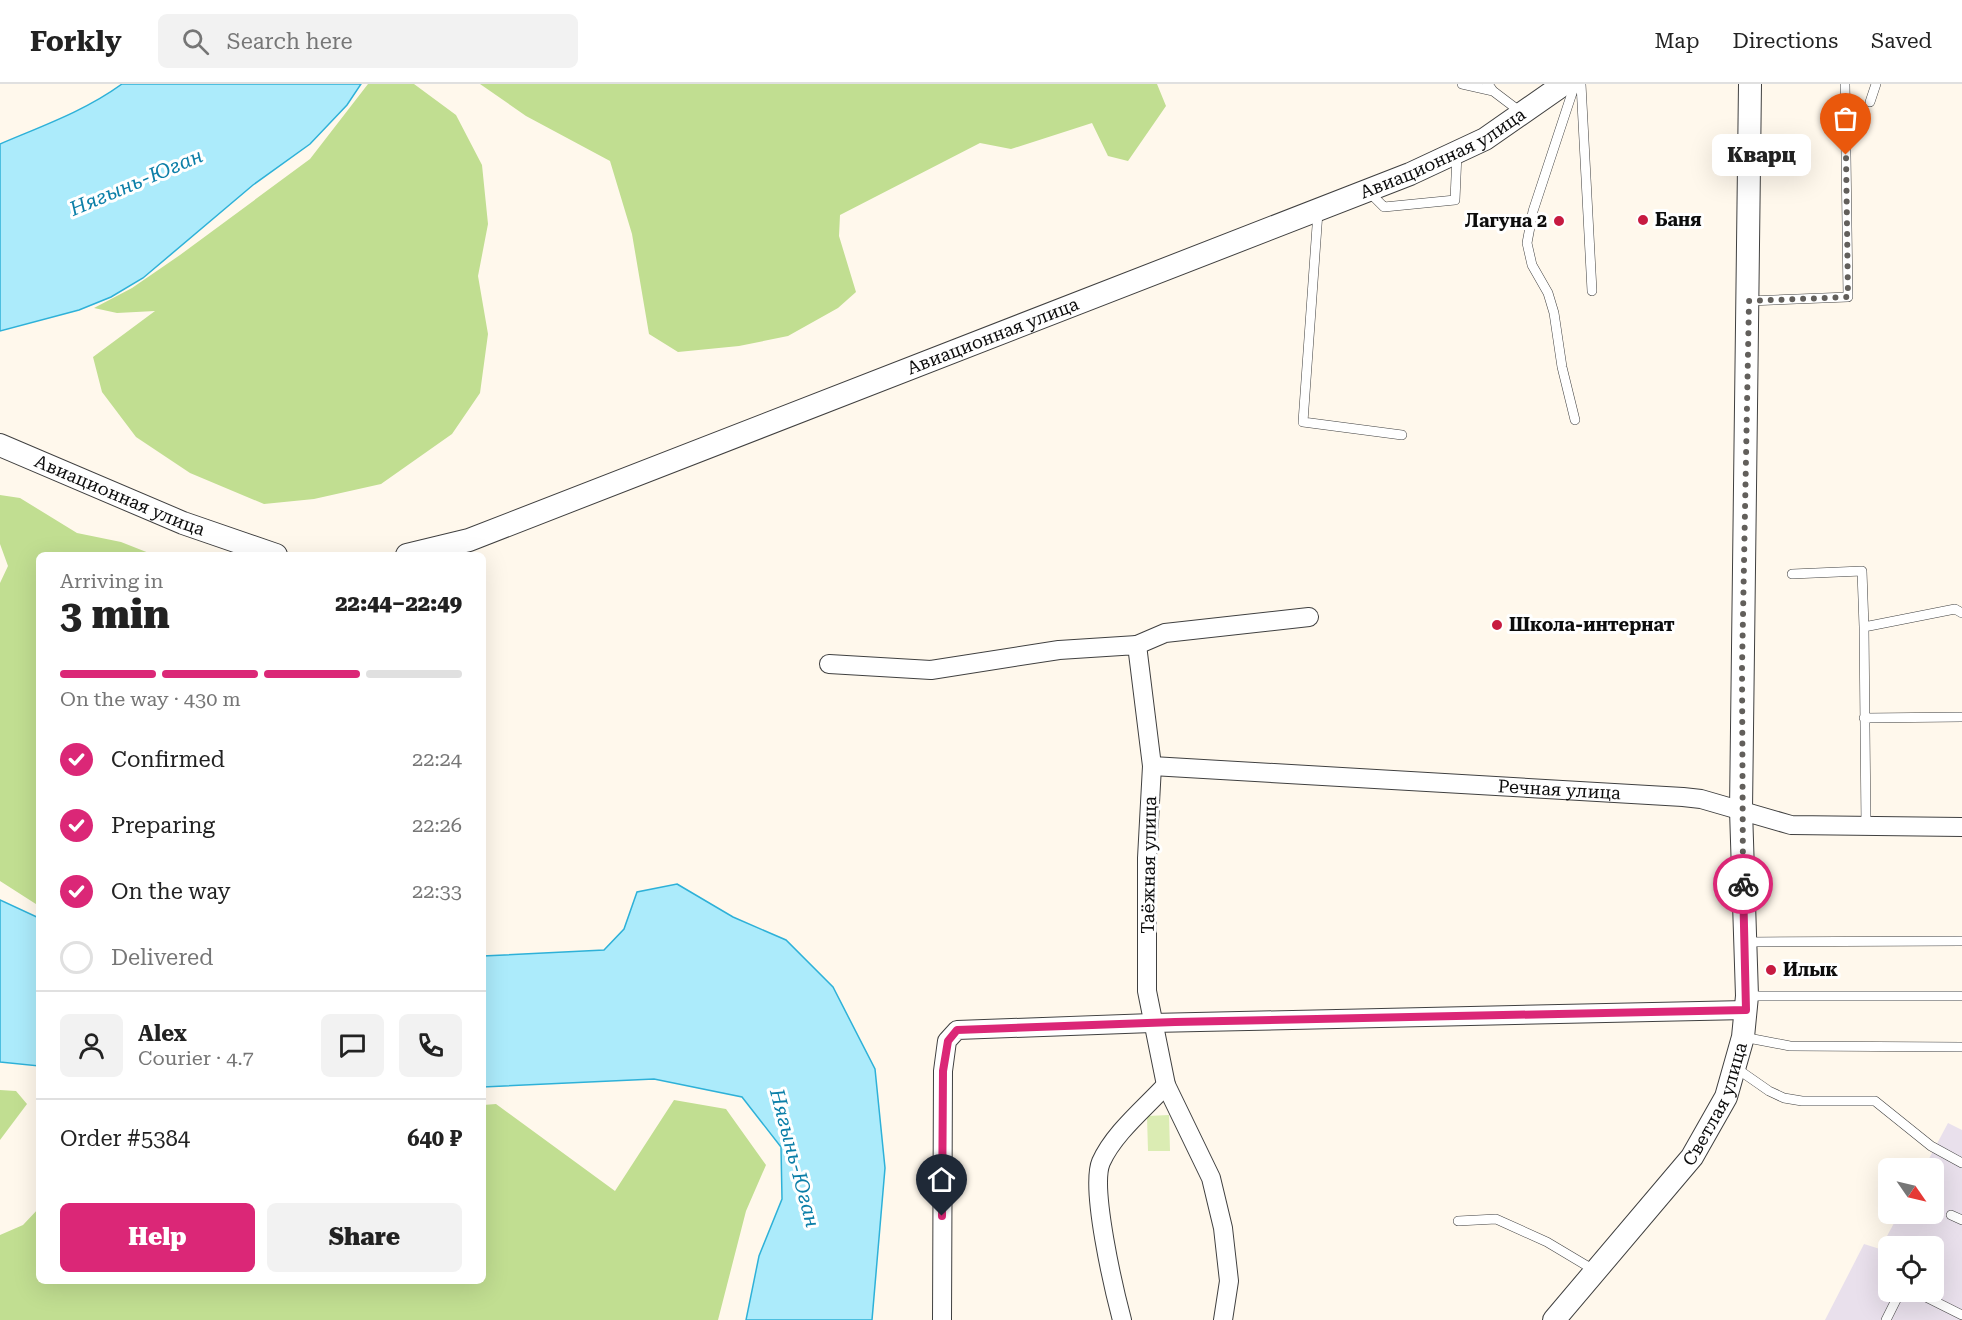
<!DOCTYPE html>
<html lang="en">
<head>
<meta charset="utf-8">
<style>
  body { margin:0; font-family:"Roboto Serif",serif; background:#f2f2f2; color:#222; height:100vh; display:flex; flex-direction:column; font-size:22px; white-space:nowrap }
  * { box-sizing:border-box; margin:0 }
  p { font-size:20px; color:#767676 }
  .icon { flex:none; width:33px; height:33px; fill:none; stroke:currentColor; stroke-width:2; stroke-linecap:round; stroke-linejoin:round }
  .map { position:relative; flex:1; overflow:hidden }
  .sheet { position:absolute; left:36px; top:468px; width:450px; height:732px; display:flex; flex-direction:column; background:#fff; border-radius:9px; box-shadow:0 6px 24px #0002 }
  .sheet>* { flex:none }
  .needle { width:39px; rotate:124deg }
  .fabs { position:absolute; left:1878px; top:1074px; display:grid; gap:12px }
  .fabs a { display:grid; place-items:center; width:66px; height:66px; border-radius:9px; background:#fff; box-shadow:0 6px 24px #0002; font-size:30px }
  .pin { position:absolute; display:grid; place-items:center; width:51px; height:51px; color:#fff; margin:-62px -26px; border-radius:50% 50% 50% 0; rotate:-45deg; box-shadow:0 0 6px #0007 }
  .pin .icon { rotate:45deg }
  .courier { position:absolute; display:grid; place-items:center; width:60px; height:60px; margin:-30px; border:4px solid #db2777; border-radius:50%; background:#fff; color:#222; box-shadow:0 2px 8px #0007 }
  .bubble { position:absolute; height:42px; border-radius:9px; background:#fff; box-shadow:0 6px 24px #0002; font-size:20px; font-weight:800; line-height:42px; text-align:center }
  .summary em { font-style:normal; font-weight:800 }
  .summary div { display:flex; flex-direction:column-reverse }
  .summary { display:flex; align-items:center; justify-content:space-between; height:102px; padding:0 24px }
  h1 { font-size:39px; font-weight:800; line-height:45px }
  .bar { display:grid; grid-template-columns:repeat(4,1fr); gap:9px 6px; align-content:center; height:72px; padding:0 24px }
  .bar i { height:8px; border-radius:4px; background:#e0e0e0 }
  .bar .active { background:#db2777 }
  .bar p { grid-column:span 4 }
  .line { display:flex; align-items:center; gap:15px; padding:0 24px; border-top:2px solid #e0e0e0 }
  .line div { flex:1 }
  .round { display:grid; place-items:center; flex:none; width:63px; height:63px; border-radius:9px; background:#f2f2f2 }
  ol { padding:0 24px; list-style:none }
  li { display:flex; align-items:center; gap:18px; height:66px }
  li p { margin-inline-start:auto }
  li .icon { padding:6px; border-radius:50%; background:#db2777; color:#fff; stroke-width:4 }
  li:last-child { color:#767676 }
  li i { width:33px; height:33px; border:3px solid #e0e0e0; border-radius:50% }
  .button { display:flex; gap:12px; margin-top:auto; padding:12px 24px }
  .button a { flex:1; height:69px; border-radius:9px; background:#db2777; color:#fff; font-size:24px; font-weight:800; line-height:69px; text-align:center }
  .button a+a { background:#f2f2f2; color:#222 }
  header { display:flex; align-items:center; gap:36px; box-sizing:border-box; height:84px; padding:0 30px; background:#fff; border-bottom:2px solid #e0e0e0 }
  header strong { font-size:28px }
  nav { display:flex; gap:33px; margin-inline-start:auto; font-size:21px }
  .search { width:420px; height:54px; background:#f2f2f2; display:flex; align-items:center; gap:15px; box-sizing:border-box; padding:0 21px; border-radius:9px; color:#767676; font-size:22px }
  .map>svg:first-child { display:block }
  .industrial { fill:#e9e0ec; fill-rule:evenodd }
  .green { fill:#dbecb3 }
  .forest { fill:#c1de91 }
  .water { fill:#acebfb; stroke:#2eb1d8; stroke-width:1.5 }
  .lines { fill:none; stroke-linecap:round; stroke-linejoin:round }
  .service-casing { stroke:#404040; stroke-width:10 }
  .minor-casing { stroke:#404040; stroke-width:20 }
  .tertiary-casing { stroke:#404040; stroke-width:24 }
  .service { stroke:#fff; stroke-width:9 }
  .minor { stroke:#fff; stroke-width:18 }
  .tertiary { stroke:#fff; stroke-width:22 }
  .done { stroke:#625f5b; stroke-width:6; stroke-dasharray:0 10.8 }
  .route { stroke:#db2777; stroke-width:8 }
  .poi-dot { fill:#c71a40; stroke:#fff; stroke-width:2 }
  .labels { text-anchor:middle; stroke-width:6; stroke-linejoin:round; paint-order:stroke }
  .street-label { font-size:18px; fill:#0d0d0d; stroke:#fff }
  .poi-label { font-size:18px; font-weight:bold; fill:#0d0d0d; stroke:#fff; text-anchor:start }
  .water-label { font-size:20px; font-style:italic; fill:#0c7fa8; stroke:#fff }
</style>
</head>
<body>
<header>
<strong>Forkly</strong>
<div class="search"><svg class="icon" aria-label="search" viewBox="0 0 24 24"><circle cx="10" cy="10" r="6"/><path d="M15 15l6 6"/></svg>Search here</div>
<nav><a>Map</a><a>Directions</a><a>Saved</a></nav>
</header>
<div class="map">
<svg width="1962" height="1236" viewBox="0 0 1962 1236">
  <rect width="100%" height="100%" fill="#fff8ec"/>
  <path class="industrial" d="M1948,1039L1962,1046V1236H1825L1864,1160L1880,1165L1899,1130H1934V1084H1924ZM1888,1162H1934V1208H1888Z"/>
  <path class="green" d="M1169,1031L1170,1067H1148L1147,1032Z"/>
  <path class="forest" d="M368,0H414L456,31L482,81L488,140L478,192L488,250L480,309L452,350L381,400L314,415L264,420L190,389L136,353L102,308L93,273L155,227L117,229L94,224L132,204L180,171L310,75Z
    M480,0H1157L1166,22L1128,77L1108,72L1092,39L1011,65L980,59L840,131L839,152L856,208L838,224L788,252L739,262L678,268L649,250L632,150L610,77L526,32Z
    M0,411L20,414L77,449L121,458L154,471H39V822L0,797V499L8,482L0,460Z
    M0,1006L16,1007L27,1020L0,1056Z
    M674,1016L726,1025L766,1081L746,1127L718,1236H0V1151L23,1141L39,1124V1197H483V1021L496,1020L615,1107Z"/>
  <path class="water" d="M122,0H361L347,21L310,60L253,101L143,194L111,213L79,226L0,247V60C42,42 85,27 122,0Z
    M677,800L733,833L786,856L833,903L875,985L885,1084L872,1236H746L759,1172L782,1115L781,1063L742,1013L654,995L483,1003V872L604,866L624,845L637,808Z
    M0,816L39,834V982L0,978Z"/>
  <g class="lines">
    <g class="service-casing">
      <path id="service" d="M1462,0L1493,7
        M1488,0L1493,7L1522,29
        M1575,0L1533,127L1527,159L1532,181L1548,209L1554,229L1562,283L1575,336
        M1581,0L1592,207
        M1870,18L1876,0
        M1369,108L1384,123L1455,116L1457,69
        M1318,128L1303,338L1402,351
        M1749,217L1848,213L1845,0
        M1792,490L1862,487L1864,543
        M1864,634L1962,633
        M1866,742L1864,543L1955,525L1962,529
        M1745,858L1962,857
        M1747,912H1962
        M1743,953L1790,962L1962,963
        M1736,984L1769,1007L1784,1014L1802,1017H1875L1931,1062L1962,1079
        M1951,1131L1962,1136
        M1458,1137L1496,1135L1547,1158L1594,1186
        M1916,1208L1962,1231
        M1886,1236L1900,1208"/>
    </g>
    <g class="minor-casing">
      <g id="minor">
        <path d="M1137,561L1165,549L1309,533"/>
        <path d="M829,580L931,586L1059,566L1137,561L1152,682L1147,774V907L1166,1001L1211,1094L1223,1144L1229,1197L1223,1236"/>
        <path id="s1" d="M1152,682L1683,713L1701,715L1791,741L1962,743"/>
        <path d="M942,1236L943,987L947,957L957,946L1152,939L1746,926"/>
        <path d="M1122,1236C1114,1206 1090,1104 1101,1078C1114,1049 1145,1024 1166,1001"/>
      </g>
    </g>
    <g class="tertiary-casing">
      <g id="tertiary">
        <path id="s2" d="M0,361L183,439L276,471"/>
        <path id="s3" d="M407,471L469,456L1410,90L1485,55L1564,0"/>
        <path id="s4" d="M1554,1236L1692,1073L1726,1013L1743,953L1747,912L1741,726L1750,0"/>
      </g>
    </g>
    <use href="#service" class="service"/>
    <use href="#minor" class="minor"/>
    <use href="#tertiary" class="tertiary"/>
  </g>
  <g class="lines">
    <path class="done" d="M1743,800L1742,584L1749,217L1848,213L1846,71"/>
    <path class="route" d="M942,1132L943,987L948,957L957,946L1175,938L1746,926L1743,800"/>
  </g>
  <g class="poi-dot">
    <circle cx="1643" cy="136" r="6"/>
    <circle cx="1559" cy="137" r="6"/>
    <circle cx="1497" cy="541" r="6"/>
    <circle cx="1771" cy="886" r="6"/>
  </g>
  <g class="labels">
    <g class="street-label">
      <text dy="6" stroke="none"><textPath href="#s3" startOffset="1112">Авиационная улица</textPath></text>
      <text dy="6" stroke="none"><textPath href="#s3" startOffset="626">Авиационная улица</textPath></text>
      <text dy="6" stroke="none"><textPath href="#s2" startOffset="130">Авиационная улица</textPath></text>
      <text dy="6" stroke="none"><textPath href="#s1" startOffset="408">Речная улица</textPath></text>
      <text transform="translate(1149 781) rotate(-89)" y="6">Таёжная улица</text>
      <text dy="6" stroke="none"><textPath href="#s4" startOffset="272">Светлая улица</textPath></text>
    </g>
    <g class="poi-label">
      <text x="1655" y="142">Баня</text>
      <text x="1547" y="143" text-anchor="end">Лагуна 2</text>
      <text x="1509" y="547">Школа-интернат</text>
      <text x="1783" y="892">Илык</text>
    </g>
    <g class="water-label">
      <text transform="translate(136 98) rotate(-23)" y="7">Нягынь-Юган</text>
      <text transform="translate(795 1074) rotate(75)" y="7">Нягынь-Юган</text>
    </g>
  </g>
</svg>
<div class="fabs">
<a><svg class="needle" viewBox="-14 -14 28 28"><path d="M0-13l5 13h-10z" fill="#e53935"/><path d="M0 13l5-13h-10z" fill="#767676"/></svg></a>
<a><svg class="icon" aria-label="locate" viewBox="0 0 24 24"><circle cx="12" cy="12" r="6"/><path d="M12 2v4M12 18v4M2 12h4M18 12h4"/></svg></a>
</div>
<div class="pin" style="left:1846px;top:71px;background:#ea580c"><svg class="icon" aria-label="bag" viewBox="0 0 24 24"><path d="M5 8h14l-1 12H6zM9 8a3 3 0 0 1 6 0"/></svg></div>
<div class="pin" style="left:942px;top:1132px;background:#1f2937"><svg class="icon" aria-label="home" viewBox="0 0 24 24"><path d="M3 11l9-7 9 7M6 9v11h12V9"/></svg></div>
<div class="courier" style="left:1743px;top:800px"><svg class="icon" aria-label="bike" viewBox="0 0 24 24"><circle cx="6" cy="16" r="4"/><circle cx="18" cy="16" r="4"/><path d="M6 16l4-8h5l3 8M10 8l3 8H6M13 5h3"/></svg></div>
<div class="bubble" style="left:1712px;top:50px;width:99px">Кварц</div>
<section class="sheet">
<div class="summary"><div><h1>3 min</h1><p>Arriving in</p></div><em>22:44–22:49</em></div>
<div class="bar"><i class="active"></i><i class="active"></i><i class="active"></i><i></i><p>On the way · 430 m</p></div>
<ol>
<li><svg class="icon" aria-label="check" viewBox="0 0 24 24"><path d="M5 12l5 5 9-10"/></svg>Confirmed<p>22:24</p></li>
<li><svg class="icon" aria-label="check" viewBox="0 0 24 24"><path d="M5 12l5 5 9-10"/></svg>Preparing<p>22:26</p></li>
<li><svg class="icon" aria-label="check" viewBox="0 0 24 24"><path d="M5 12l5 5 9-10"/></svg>On the way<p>22:33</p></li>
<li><i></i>Delivered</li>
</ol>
<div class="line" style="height:108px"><a class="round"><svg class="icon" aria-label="person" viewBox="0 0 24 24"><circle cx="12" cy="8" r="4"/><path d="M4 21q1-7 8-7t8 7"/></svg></a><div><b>Alex</b><p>Courier · 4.7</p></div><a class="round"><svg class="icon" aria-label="chat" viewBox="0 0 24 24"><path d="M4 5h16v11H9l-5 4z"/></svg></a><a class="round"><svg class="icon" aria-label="phone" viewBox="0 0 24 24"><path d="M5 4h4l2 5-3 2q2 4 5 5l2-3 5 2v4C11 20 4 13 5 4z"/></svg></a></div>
<div class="line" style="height:78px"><div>Order #5384</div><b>640 ₽</b></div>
<div class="button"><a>Help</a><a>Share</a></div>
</section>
</div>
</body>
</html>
